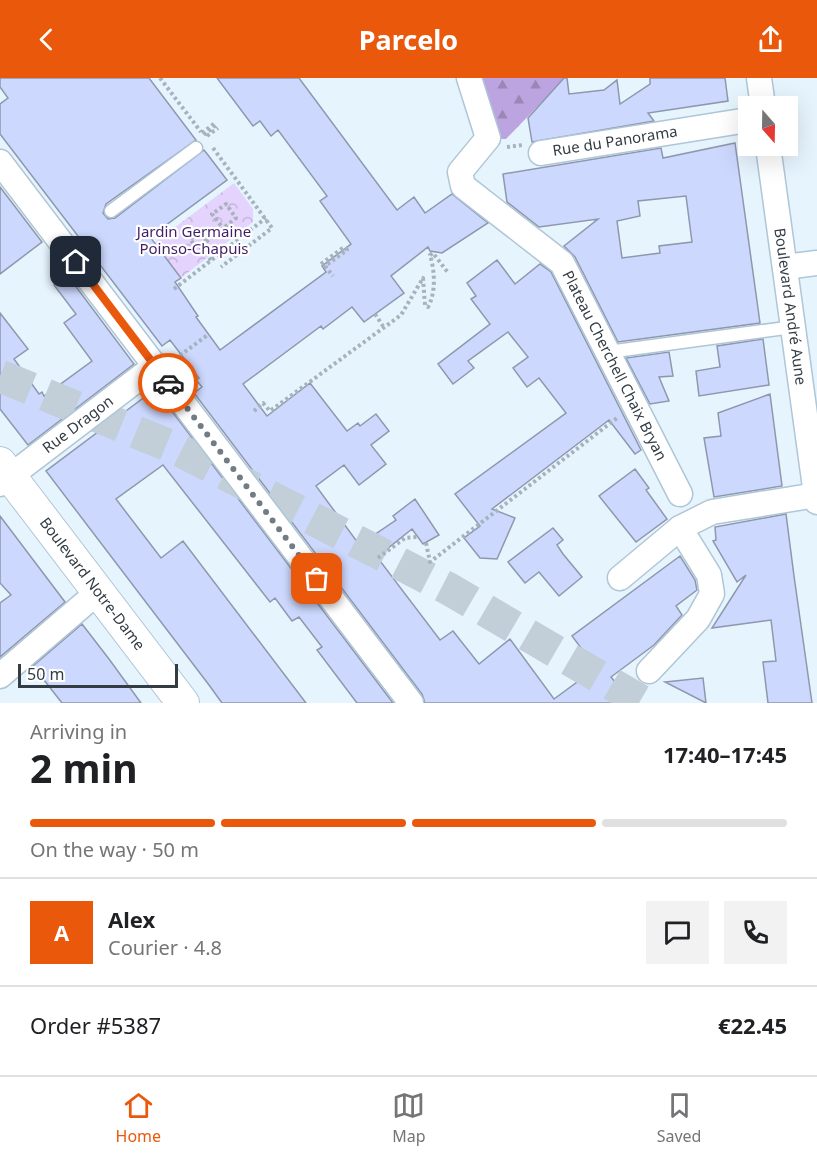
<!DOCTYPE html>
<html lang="en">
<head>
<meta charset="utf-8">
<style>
  body { margin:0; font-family:"Noto Sans",sans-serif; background:#f2f2f2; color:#202124; height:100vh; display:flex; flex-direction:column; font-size:22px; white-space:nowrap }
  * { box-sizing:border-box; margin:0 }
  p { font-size:20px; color:#757577 }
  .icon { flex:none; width:33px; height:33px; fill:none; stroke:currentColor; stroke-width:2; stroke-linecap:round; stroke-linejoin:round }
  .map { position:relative; height:625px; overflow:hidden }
  .side { display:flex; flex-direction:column; background:#fff; flex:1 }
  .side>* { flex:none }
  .needle { width:39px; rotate:160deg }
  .fabs { position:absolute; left:738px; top:18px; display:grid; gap:12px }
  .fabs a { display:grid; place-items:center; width:60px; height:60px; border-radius:0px; background:#fff; box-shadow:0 6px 24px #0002; font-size:30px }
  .scale { position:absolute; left:18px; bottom:15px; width:160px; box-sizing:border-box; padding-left:6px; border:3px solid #333c43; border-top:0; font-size:16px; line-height:21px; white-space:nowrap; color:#333c43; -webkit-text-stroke:4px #fff; paint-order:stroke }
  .pin { position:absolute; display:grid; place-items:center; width:51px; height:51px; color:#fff; margin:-26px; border-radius:12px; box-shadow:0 3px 9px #0006 }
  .courier { position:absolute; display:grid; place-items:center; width:60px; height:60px; margin:-30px; border:4px solid #ea580c; border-radius:50%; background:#fff; color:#222; box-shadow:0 2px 8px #0007 }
  .summary em { font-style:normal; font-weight:700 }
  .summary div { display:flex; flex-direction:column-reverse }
  .summary { display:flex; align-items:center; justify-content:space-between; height:102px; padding:0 30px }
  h1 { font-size:39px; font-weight:700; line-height:45px }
  .bar { display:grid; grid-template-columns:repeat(4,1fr); gap:9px 6px; align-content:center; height:72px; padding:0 30px }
  .bar i { height:8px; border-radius:4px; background:#e0e0e0 }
  .bar .active { background:#ea580c }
  .bar p { grid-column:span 4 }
  .line { display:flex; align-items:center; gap:15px; padding:0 30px; border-top:2px solid #e0e0e0 }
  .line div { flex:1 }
  .round { display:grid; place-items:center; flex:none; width:63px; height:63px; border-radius:0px; background:#f2f2f2 }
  header { display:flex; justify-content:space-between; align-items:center; height:78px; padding:0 30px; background:#ea580c; color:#fff; font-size:27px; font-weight:700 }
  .menu { display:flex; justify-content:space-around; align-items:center; height:84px; border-top:2px solid #e0e0e0; background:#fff; font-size:16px; color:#757577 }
  .menu a { display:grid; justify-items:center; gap:3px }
  .menu .active { color:#ea580c }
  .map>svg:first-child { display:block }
  .forest { fill:url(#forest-firs) }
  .park { fill:url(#park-crowns) }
  .building { fill:#ccd8fd; stroke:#8f97ad; stroke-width:1.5; fill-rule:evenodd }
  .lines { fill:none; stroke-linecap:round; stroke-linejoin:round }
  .trunk-tunnel { stroke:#c2cfd9; stroke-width:33; stroke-dasharray:33 16; stroke-linecap:butt }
  .service-casing { stroke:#afc6d6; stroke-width:15 }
  .minor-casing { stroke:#afc6d6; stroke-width:27 }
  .tertiary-casing { stroke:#afc6d6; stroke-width:34 }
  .path { stroke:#a7b3bc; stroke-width:4; stroke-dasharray:3 3; stroke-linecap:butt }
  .service { stroke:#fff; stroke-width:12 }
  .minor { stroke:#fff; stroke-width:24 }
  .tertiary { stroke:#fff; stroke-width:32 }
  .done { stroke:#727c84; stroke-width:6; stroke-dasharray:0 10.8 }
  .route { stroke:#ea580c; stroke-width:8 }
  .labels { text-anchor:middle; stroke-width:4.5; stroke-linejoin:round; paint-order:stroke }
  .street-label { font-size:15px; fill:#333c43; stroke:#fff }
  .park-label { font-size:15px; fill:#411f65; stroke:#fff }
</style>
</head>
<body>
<header><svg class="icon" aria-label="back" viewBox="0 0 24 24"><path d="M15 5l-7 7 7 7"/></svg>Parcelo<svg class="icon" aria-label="share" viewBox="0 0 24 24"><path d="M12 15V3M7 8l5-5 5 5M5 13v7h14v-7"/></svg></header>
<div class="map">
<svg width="817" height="625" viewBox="0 0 817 625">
  <defs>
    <pattern id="forest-firs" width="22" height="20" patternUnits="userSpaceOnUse" patternTransform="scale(1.5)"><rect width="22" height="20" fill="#bca4e0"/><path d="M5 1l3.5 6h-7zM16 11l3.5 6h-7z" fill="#9987b7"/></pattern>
    <pattern id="park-crowns" width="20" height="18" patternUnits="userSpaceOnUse" patternTransform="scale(1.5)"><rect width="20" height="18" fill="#e3d3fd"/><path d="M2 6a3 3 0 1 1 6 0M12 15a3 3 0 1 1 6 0" fill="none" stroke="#c3b6da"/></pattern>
  </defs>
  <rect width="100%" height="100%" fill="#e6f4fe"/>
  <path class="forest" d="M478,0H565L506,61H501L490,49Z"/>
  <path class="park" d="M234,105L253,131V144L181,200L154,165Z"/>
  <path class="building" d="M0,0H149L196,62L106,126L103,135L108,141L115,140L204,72L208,77L227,102L150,159L181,200L175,204L198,238L196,239L220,272L326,194L322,188L351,166L320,123L327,118L278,52L271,58L260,43L253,48L217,0H299L397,132L414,119L425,135L452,116L488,145L442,175L430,173L428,169L391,198L404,215L364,244L352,229L323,251L321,248L243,306L267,338L310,305L347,353L358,345L360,348L376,336L389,353L371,367L386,386L359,407L344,387L316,408L358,465L363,461L365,463L396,442L393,438L415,421L439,457L423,466L412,451L377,479L440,562L453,553L479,586L510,561L554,621L596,590L572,558L680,478L695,502L697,512L676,528L682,537L654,567L611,599L633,625H425L422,616L194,315L202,309L196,302L199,300L170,262L162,268L0,56V26L8,20L0,9Z
    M564,0H567L569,16L604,12L617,2L620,26L650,6V0H725L728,23L648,35L654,43L532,64L528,40Z
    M735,65L760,245L618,264L575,179L564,168L598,141L539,149L507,124L503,96L661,70L663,80ZM686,118L692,164L659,168L660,175L622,180L617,143L640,138L638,123Z
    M0,109L42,164L0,196Z
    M497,182L515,206L540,186L551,194L641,372L635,376L609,342L492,431L515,440L497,481L480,480L464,460L480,448L455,416L566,335L539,300L527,309L513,290L528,279L508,254L468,283L474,290L453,306L438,286L490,246L471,221L476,218L467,205Z
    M68,198L134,286L28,367L0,331V235L28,271L14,281L39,316L42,314L44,318L92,283L64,245L76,236L54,207Z
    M763,261L769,307L699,318L696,293L720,289L717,268Z
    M669,274L673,298L659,299L669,323L650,326L626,280Z
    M154,312L171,332L393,625H357L317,572L322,569L299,539L292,543L275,520L270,524L163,387L116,421L161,480L183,463L306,625H222L209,607L46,393Z
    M770,316L782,408L714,419L704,360L721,358L718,335Z
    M635,391L649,410L646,412L667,441L636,464L599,418Z
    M786,436L794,498L812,625H768L763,584L776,583L771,542L712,550L746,497L737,504L713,463L716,462L715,449Z
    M0,438L65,524L0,579V525L11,517L0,505Z
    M553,450L563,462L557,467L563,476L582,499L559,518L539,494L525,505L508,484Z
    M82,546L109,581L141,625H62L33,588Z
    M703,600L706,625L665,604Z"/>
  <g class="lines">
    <path class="trunk-tunnel" d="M0,298L175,370L449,511L644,625"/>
    <g class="service-casing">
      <path id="service" d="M111,133L196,70
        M608,274L793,249"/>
    </g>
    <g class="minor-casing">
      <g id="minor">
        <path id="s1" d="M469,0L488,60L460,94L463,108L562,185L680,416"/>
        <path d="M759,0L763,28"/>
        <path id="s2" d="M768,68L817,424"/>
        <path id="s3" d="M541,75L748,42"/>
        <path d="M0,84L411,625"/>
        <path d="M785,189L817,185"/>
        <path id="s4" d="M0,406L155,288"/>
        <path d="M620,500L680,450L712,434L816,417"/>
        <path d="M649,593L698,541L712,516L709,497L680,450"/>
        <path d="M0,598L98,514"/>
      </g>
    </g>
    <g class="tertiary-casing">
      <g id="tertiary">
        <path id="s5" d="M0,385L183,625"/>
      </g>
    </g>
    <path class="path" d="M160,0L201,54
      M202,55L215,45
      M204,57L216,47
      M207,58L218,50
      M507,69L523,67
      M213,70L272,150L221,189
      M201,168L197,171L190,161L200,155L207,164
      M211,182L201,168L236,140L226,126L212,136L223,150
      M321,186L344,169L347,172L325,188L333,198
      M174,211L266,140
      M375,236L383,248
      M175,281L209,256
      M254,333L263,325L270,333L401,237L423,200L425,227L428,229C436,215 435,193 430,177L433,175L449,196
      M426,465L430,484L617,340
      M378,480L405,460L417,459"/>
    <use href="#service" class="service"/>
    <use href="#minor" class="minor"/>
    <use href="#tertiary" class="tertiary"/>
  </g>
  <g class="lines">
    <path class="done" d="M168,305L317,501"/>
    <path class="route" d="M76,184L168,305"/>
  </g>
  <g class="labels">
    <g class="street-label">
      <text dy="5" stroke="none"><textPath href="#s3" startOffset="75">Rue du Panorama</textPath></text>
      <text dy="5" stroke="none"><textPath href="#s2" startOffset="162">Boulevard André Aune</textPath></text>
      <text dy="5" stroke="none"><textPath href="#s1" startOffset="362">Plateau Cherchell Chaix Bryan</textPath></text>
      <text dy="5" stroke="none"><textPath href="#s4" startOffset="98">Rue Dragon</textPath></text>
      <text dy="5" stroke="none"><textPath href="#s5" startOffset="152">Boulevard Notre-Dame</textPath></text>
    </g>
    <g class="park-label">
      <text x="194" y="159">Jardin Germaine<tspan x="194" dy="17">Poinso-Chapuis</tspan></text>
    </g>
  </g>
</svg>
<div class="fabs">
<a><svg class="needle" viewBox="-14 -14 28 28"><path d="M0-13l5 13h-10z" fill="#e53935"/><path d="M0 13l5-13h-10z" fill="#757577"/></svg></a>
</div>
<div class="scale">50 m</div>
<div class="pin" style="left:317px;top:501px;background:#ea580c"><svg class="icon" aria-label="bag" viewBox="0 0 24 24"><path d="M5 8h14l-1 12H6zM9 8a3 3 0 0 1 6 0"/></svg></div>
<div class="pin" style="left:76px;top:184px;background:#1f2937"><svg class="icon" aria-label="home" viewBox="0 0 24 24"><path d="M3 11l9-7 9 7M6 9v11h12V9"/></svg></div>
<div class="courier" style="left:168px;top:305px"><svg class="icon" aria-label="car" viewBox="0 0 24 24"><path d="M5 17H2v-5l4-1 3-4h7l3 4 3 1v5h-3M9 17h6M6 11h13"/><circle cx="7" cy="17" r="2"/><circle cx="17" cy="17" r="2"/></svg></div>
</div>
<section class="side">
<div class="summary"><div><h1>2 min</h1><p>Arriving in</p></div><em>17:40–17:45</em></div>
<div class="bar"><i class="active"></i><i class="active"></i><i class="active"></i><i></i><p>On the way · 50 m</p></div>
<div class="line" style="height:108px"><b class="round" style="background:#ea580c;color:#fff">A</b><div><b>Alex</b><p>Courier · 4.8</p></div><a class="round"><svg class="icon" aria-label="chat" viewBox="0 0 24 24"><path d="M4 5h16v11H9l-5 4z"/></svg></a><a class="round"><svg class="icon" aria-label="phone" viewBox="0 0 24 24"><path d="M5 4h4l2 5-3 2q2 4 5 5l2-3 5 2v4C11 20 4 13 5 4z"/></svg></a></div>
<div class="line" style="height:78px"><div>Order #5387</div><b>€22.45</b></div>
</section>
<nav class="menu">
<a class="active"><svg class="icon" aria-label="home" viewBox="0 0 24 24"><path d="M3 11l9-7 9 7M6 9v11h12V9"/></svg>Home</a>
<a><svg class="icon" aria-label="map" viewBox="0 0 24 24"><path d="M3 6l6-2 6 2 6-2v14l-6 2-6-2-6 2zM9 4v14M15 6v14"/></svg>Map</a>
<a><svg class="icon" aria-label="saved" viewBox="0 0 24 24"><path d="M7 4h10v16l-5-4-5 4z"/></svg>Saved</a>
</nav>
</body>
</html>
